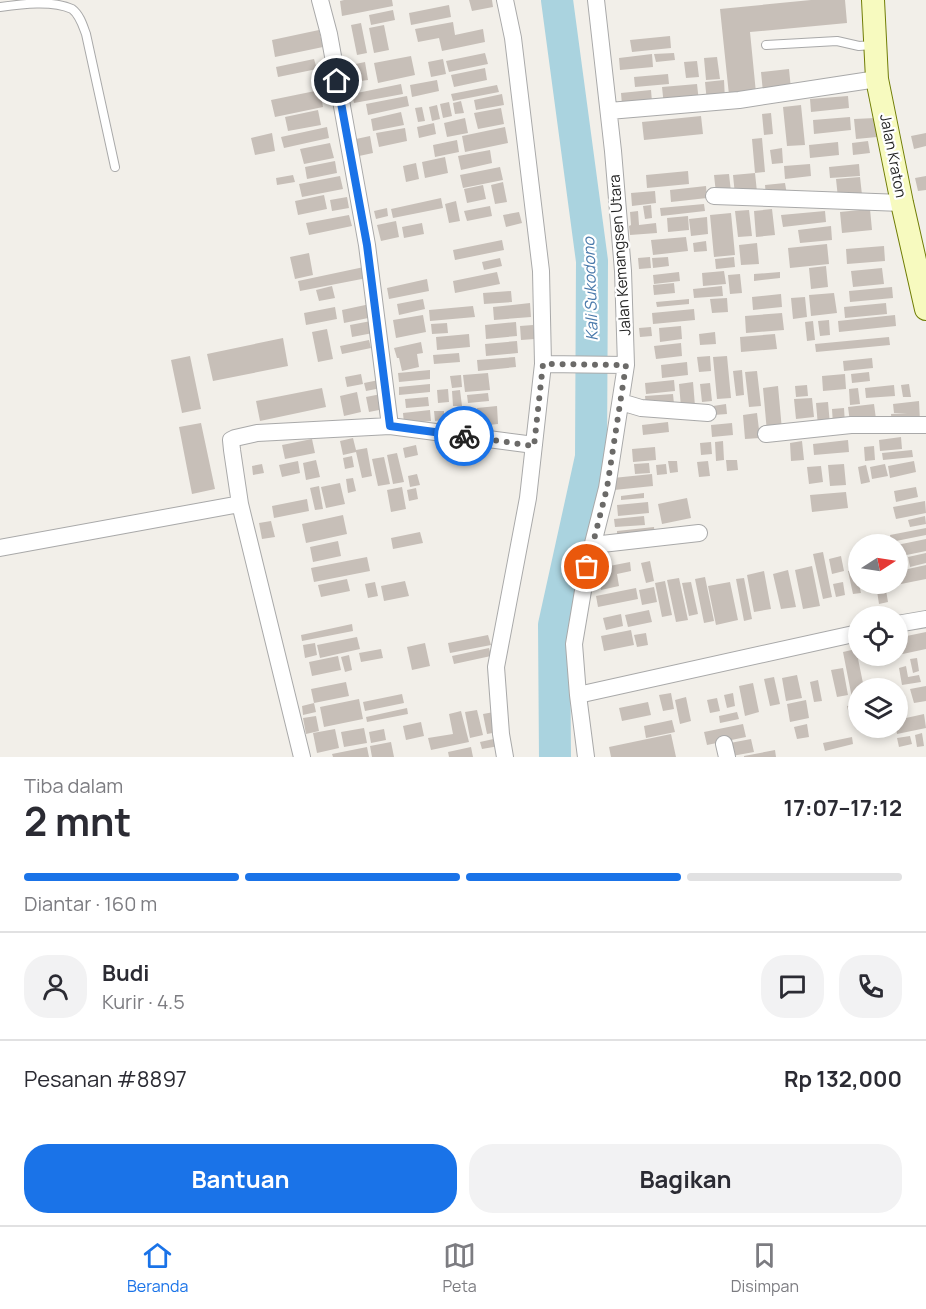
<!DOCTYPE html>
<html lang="id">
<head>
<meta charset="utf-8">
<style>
  body { margin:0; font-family:Manrope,sans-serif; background:#f2f2f3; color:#2b2b33; height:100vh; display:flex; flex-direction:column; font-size:22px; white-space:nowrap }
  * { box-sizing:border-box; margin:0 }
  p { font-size:20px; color:#7c7c81 }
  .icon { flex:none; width:33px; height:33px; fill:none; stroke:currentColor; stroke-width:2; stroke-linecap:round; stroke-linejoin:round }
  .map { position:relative; height:757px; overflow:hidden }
  .drawer { display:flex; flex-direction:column; background:#fff; flex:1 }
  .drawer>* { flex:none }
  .needle { width:39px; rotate:78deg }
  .fabs { position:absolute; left:848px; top:534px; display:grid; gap:12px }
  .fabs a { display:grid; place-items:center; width:60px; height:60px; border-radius:50%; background:#fff; box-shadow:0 3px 9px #0003; font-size:30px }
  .pin { position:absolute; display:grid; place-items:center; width:51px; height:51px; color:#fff; margin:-26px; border:3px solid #fff; border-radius:50%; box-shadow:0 2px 6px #0007 }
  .courier { position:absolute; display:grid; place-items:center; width:60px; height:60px; margin:-30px; border:4px solid #1a73e8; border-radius:50%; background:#fff; color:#222; box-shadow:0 2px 8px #0007 }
  .overview em { font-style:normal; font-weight:700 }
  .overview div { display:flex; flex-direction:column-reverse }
  .overview { display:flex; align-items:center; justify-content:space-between; height:102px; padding:0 24px }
  h1 { font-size:39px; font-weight:700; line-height:45px }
  .bar { display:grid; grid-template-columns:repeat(4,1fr); gap:9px 6px; align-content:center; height:72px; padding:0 24px }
  .bar i { height:8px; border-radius:4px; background:#e1e1e2 }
  .bar .on { background:#1a73e8 }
  .bar p { grid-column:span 4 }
  .line { display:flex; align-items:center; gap:15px; padding:0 24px; border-top:2px solid #e1e1e2 }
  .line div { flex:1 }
  .round { display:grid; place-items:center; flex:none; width:63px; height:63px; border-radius:24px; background:#f2f2f3 }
  .primary-button { display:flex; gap:12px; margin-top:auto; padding:12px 24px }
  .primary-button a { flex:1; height:69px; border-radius:24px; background:#1a73e8; color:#fff; font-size:24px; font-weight:700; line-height:69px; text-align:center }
  .primary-button a+a { background:#f2f2f3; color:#2b2b33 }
  .tabs { display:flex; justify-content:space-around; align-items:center; height:84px; border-top:2px solid #e1e1e2; background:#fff; font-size:16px; color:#7c7c81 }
  .tabs a { display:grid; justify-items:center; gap:3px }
  .tabs .on { color:#1a73e8 }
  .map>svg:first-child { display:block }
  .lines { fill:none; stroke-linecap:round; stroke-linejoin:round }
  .river { stroke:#aad3df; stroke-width:32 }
  .building { fill:#c7bfb8 }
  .lane-casing { stroke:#a9a9a9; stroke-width:10 }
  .street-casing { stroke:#a9a9a9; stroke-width:18 }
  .secondary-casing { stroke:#707d05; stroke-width:24 }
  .lane { stroke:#fff; stroke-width:8 }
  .street { stroke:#fff; stroke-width:16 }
  .secondary { stroke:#f7fabf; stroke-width:22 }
  .done { stroke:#6b6a68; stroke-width:6; stroke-dasharray:0 10.8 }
  .route { stroke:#1a73e8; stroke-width:8 }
  .labels { text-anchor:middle; stroke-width:4.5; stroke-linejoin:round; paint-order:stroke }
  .street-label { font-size:15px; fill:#222; stroke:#fff }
  .water-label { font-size:16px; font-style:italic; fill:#4a7aab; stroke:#fff }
</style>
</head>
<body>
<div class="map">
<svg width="926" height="757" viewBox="0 0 926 757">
  <rect width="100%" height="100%" fill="#f2efe9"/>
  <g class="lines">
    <path class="river" d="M555,757L554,625L591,457L592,261L557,0"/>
  </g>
  <path class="building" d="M344,0H392L393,6L342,16L340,1Z
    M469,0H492L493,7L472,11Z
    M811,0H845L847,23L750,32L756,93L729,95L720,9Z
    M449,5L451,17L411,25L409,13Z
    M393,10L395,20L371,25L369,15Z
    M453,22L455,35L483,29L485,42L442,51L439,38L418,42L415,29Z
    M361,23L367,53L357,55L351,25Z
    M384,25L389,50L374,53L369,28Z
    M319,30L323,47L275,57L272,40Z
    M670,36L671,48L632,52L630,40Z
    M485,53L488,64L449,72L446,61Z
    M674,53L675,60L656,62L654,54Z
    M652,54L653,67L620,70L619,58Z
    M411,56L415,75L378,83L374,63Z
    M717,57L720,79L706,80L704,58Z
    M314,59L317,69L278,77L276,67Z
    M443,59L446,74L431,77L428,62Z
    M697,61L699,77L686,78L684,62Z
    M365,62L368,80L354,82L351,65Z
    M485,68L487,80L454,87L451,75Z
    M789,69L791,89L763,92L761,72Z
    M668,74L669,84L635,87L634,77Z
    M437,80L439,91L412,97L410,85Z
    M724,80L725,100L707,102L705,82Z
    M401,84L403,94L354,103L352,94Z
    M697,84L699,102L664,106L662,87Z
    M497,85L499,92L453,101L451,94Z
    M320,90L323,107L275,117L271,100Z
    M651,90L652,102L622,105L621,93Z
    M502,94L504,105L476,110L474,100Z
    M407,96L409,106L368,115L366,104Z
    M848,96L849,108L811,112L810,99Z
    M461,101L464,113L455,114L453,103Z
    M449,102L452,116L443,118L440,104Z
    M437,105L440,119L432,121L429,107Z
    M801,105L805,145L787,146L783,107Z
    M422,107L425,121L418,122L415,108Z
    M501,108L504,124L478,129L474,113Z
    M318,110L321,125L288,131L285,117Z
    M401,112L404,125L373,131L371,119Z
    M771,113L773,134L764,135L762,114Z
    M701,116L703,134L644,140L642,122Z
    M850,117L851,130L814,134L813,120Z
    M465,118L468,133L447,137L444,123Z
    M875,118L877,137L856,139L854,119Z
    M434,123L436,134L419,138L417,127Z
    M327,127L329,138L284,148L281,137Z
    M505,127L508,143L465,152L462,136Z
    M405,128L407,141L379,147L376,133Z
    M272,133L275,151L255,155L251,138Z
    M926,133V146L914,149L911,136Z
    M370,136L373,153L359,156L356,139Z
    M762,138L765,172L755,173L752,139Z
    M457,140L459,152L435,157L433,145Z
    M868,141L870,153L853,155L852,143Z
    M838,142L839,155L810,158L809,145Z
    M330,143L334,158L304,164L300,149Z
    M782,148L783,163L772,164L770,150Z
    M490,150L492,163L461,170L458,156Z
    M445,157L448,173L425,178L422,162Z
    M335,161L337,173L307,179L305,167Z
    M416,163L419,179L406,182L403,166Z
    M810,164L811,176L785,179L784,166Z
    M859,164L860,176L830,178L829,167Z
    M500,167L503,180L463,188L460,175Z
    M688,171L689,184L647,188L646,175Z
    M755,173L757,192L735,195L733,175Z
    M729,174L731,192L716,193L714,175Z
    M293,175L295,182L277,185L276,178Z
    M340,176L343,189L302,197L299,184Z
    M926,176V190L918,191L915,178Z
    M860,177L862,195L838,198L836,179Z
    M503,182L507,202L495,204L491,185Z
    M785,183L787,195L766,197L765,185Z
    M483,185L486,199L467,203L464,189Z
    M706,186L707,198L671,202L670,190Z
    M655,191L656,203L632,206L631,193Z
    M324,195L327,209L298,215L295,201Z
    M347,197L349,208L332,211L330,200Z
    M441,198L443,208L393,218L391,209Z
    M456,201L460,221L449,223L445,204Z
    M704,204L705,211L661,216L660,208Z
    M651,205L652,218L645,219L643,206Z
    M490,206L492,216L467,221L464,211Z
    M387,208L388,216L376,219L374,211Z
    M772,209L775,235L756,237L754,211Z
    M870,209L872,230L842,233L840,212Z
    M749,210L752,236L738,237L735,211Z
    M638,211L639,225L656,223L657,233L630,235L629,226L631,225L630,212Z
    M825,211L826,222L783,227L781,215Z
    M519,212L522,223L506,227L503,215Z
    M731,213L735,255L714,257L710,215Z
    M349,215L352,226L309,235L306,223Z
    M688,216L689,230L668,232L667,218Z
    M707,217L708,234L691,236L689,219Z
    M396,221L399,237L381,241L377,225Z
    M422,223L424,234L404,238L402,227Z
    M831,226L832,240L800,243L798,230Z
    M686,237L688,251L653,255L651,240Z
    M502,240L504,250L455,260L453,250Z
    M706,241L707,251L694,252L693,243Z
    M757,243L759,264L741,265L739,245Z
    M827,244L829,264L790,268L788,248Z
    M884,246L885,261L847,264L846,249Z
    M309,253L313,275L295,279L290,257Z
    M650,257L651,268L639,269L638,258Z
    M668,257L669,266L653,268L652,258Z
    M734,257L735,267L716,269L715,259Z
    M500,258L502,266L484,270L482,262Z
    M826,266L828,287L811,289L809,268Z
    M364,267L367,278L300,291L298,281Z
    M882,268L884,284L853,287L851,271Z
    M724,271L726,284L703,286L702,273Z
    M497,272L500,284L455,293L453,281Z
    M679,272L680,281L654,284L653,275Z
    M780,272V278L754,281V274Z
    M740,274L742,293L730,294L728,275Z
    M427,279L429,291L389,299L387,288Z
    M674,283L675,293L654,295L653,285Z
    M332,286L335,298L319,301L316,290Z
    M722,286L723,296L694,298L693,289Z
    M892,287L893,298L850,302L849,291Z
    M511,291L512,302L484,304L483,293Z
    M834,293L837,313L811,316L809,295Z
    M781,294L782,307L753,310L752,297Z
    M805,297L807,317L793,319L791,298Z
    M727,298L728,312L712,313L710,299Z
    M423,299L425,309L399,315L397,304Z
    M689,299V304L657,307L656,302Z
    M530,303L531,317L494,320L493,307Z
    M886,303L887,314L845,318L844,307Z
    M370,304L373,317L344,323L342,310Z
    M473,306L475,317L430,321L429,310Z
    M335,307L337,319L306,325L304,313Z
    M694,309L695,320L653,324L652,313Z
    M782,313L784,330L746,333L745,316Z
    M423,315L426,332L396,338L393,320Z
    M895,315L896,326L839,332L838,321Z
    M829,320L830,335L820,336L818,321Z
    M371,321L373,333L352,337L350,325Z
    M813,321L815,340L807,341L805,322Z
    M516,322L517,336L486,339L485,325Z
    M447,323L448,333L432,334L431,324Z
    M533,325L535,339L521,340L520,326Z
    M681,326L682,339L660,342L659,328Z
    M651,327L652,336L640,337L639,328Z
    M327,329L333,359L318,362L312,332Z
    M715,332L716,344L700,345L699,334Z
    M469,334L470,347L437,350L436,337Z
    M775,334L777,349L741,352L740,337Z
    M889,337L890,345L816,352L815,344Z
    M283,338L288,366L213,381L207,354Z
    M369,340L371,348L342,354L340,346Z
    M517,341L518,353L486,356L485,344Z
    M421,342L423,353L417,354L419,367L402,371L399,358H397L394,348Z
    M681,343L682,356L656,359L654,346Z
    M459,353L460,362L434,364L433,355Z
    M190,356L201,409L182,413L171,360Z
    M710,356L711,371L699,372L697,357Z
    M727,356L731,398L717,399L713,357Z
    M515,357L516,367L478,371L477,360Z
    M872,358L873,368L844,371L843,361Z
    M687,362L688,375L662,378L661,365Z
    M430,370V379L399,382L398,373Z
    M742,370L744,395L736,396L733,371Z
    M757,371L761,406L749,407L745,372Z
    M869,372L870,381L852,383L851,374Z
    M488,373L490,390L465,392L463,375Z
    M361,374L363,384L347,387L345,377Z
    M845,374L846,389L823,391L822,376Z
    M461,375L462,387L452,388L450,376Z
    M379,380L381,388L366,391L364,383Z
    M674,380L675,391L646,394L645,383Z
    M693,382L695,406L681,407L679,384Z
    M710,383L712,401L702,402L700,384Z
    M430,384V392L399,395V387Z
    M909,384L911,397H903L901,385Z
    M807,385L808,396L796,397L795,386Z
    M894,385L895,396L866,398L865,388Z
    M778,386L782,430L767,432L763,388Z
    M322,388L326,407L260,421L256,401Z
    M858,388L860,404L850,405L849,389Z
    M448,389L449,402L438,403L437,390Z
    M460,390L462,406H453L452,391Z
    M357,392L361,412L344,416L340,396Z
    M488,393L489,401L468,403L467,395Z
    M381,394L384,409L369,412L366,397Z
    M673,394L674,404L646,406L645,396Z
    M428,397L429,406L406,408L405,399Z
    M812,398L814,417L796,419L794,399Z
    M919,401L920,422L892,425L891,414L907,413H894L893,404Z
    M828,402L830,425L818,426L816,403Z
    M726,404L727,414L714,415L713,406Z
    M874,404L876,419L850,422L848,407Z
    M497,406L498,424L479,426L477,408Z
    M844,408L845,424L833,425L832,409Z
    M430,410L431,421L404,424L403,413Z
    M434,411H444V420L435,421Z
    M757,413L760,438L745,439L743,415Z
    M668,422L669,432L643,435L642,425Z
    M201,423L215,489L192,494L179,427Z
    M732,423L733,435L712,437L711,425Z
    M901,437L902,449L880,451L879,440Z
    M353,438L356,450L367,448L372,476L362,478L356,452L343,455L340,441Z
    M312,439L315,453L285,459L282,445Z
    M848,440L849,452L814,455L813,444Z
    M723,441L724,460L716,461L715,442Z
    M802,441L804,460L791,461L790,443Z
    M711,442L712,454L701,455L700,443Z
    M416,445L418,455L405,458L403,448Z
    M874,446L875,460L865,461L864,447Z
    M655,447L656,460L633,462L632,449Z
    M912,450L913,457L883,460L882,453Z
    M397,453L404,482L393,484L387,455Z
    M352,456L354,467L345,469L343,458Z
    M384,457L390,484L378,486L372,459Z
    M316,460L320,477L306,480L303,463Z
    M726,460H737L738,470L727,471Z
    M298,461L300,473L282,477L279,465Z
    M668,461H677L678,472L670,473Z
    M708,461L710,476L699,477L697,462Z
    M914,461L916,472L890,478L888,466Z
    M649,463L650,473L635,474L634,464Z
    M262,464L264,473L253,475L252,466Z
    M666,464L667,474L657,475L656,465Z
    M844,464L846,485L830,486L828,465Z
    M885,464L888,476L872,479L870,467Z
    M866,465L870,482L861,484L858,467Z
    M821,466L823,482L809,484L807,467Z
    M417,474L420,485L410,487L408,476Z
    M652,474L653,486L614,490L613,478Z
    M353,478L356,491L348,493L346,479Z
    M340,483L345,504L326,508L321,487Z
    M319,486L323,509L315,510L310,488Z
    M402,487L406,509L391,512L387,490Z
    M916,487L918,497L896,502L894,491Z
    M416,488L418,499L409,501L407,490Z
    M846,492L848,508L812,512L810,495Z
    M644,493V498L621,500V496Z
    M687,498L691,518L662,524L658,504Z
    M307,499L309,511L274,518L272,506Z
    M925,501L926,513L896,519L893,507Z
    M648,502L649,513L618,516L617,505Z
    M343,515L347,534L306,543L302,524Z
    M644,516L645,525L615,527L614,519Z
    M925,516L926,524L910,527L908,520Z
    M271,521L275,537L262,539L259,523Z
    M654,527L655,537L617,541V531Z
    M926,528V535L891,542L890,535Z
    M420,532L423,543L393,549L391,538Z
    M926,539V551L897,557V545Z
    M338,541L341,556L313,562L310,547Z
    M823,552L832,597L823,599L813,554Z
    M926,553V563L910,567L908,557Z
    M841,556L844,571L832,574L829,559Z
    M367,557L370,571L314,582L311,568Z
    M650,561L654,581L646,583L641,563Z
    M630,562L631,571L617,574L619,586L601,590L599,579L601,578L599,568Z
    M926,565V579L901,584L899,571Z
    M812,566L820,606L803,609L795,570Z
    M857,569L858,584H859L861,593L853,594L848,571Z
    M788,570L796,607L781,609L773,574Z
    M764,571L771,609L754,612L747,575Z
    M705,577L714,621L704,623L695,579Z
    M679,578L688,620L676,622L667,580Z
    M744,578L752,619L744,621L736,579Z
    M347,579L350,591L321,597L318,585Z
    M405,581L409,596L384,601L381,586Z
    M665,581L672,615L662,617L655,583Z
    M375,582L378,596L368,598L365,584Z
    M691,582L698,614L689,616L682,583Z
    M730,582L738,620L716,625L708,586Z
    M843,582L845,595L836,597L833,584Z
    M654,587L657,602L642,605L639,590Z
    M636,588L638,599L598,607L596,596Z
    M886,590L888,602L879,604L877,591Z
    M649,610L652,622L628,627L625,615Z
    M621,614L623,626L606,630L603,618Z
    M352,624L353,631L302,641L301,635Z
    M631,630L634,645L604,651L601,636Z
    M926,632V649L898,655L897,638Z
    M646,633L648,645L637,647L634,635Z
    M488,635L491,645L450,653L448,643Z
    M357,637L360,649L320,658L317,645Z
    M315,643L317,655L305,658L303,645Z
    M425,643L430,666L412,670L407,647Z
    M489,648L491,656L454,664L452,656Z
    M381,649L383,658L361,662L359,653Z
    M856,649L864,688H858V701L853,703L843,652Z
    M349,655L352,670L345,672L341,657Z
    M338,656L341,670L312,676L309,662Z
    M917,658L919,671L913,673L910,659Z
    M906,666L908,677L919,675L921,682L902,685L899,668Z
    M843,668L848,695L837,697L831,670Z
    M797,675L802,698L786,701L782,678Z
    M774,677L780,704L770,706L764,679Z
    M818,680L822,701L814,702L810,682Z
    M346,682L349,696L314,703L316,712L303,715L302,706L314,703L311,689Z
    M753,683L759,712L745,716L739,686Z
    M926,686V701L914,703L910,689Z
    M671,693L674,709L663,711L659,695Z
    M733,693L735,706L727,708L724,695Z
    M402,694L404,703L365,711L363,702Z
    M686,697L691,721L680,724L675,700Z
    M717,698L720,711L710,713L707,700Z
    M359,699L363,719L324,727L320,707Z
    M806,700L809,718L790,722L787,704Z
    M648,702L651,715L622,721L619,708Z
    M858,704V714L849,715L847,706Z
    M407,708L408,714L367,722L366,717Z
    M477,710L483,735L470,738L465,712Z
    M461,711L469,742L431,750L428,738L453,734L449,714Z
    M494,712L498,732L487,734L483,714Z
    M737,712L739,719L720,723L719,716Z
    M924,714L926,728L897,734L896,728L897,720Z
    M316,716L319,731L306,734L303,718Z
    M672,720L675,732L646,738L644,726Z
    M421,722L424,736L406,740L403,726Z
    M743,724L746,737L707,745L704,732Z
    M807,724L809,737L797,739L794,727Z
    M364,728L367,743L344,747L341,732Z
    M335,729L339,748L317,753L313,733Z
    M384,729L386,740L371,743L369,732Z
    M922,733L924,746L917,747L915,735Z
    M671,734L676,757H611L609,747Z
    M910,736L912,744L899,747L897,738Z
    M852,737L853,744L825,751L823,743Z
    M498,738L499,746L482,749L480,742Z
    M751,739L754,752L732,756L730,743Z
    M391,742L394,757H372L370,746Z
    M367,747L369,757H333L332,754Z
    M471,747L473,757H449L448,752Z
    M775,750L776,757H744V756Z"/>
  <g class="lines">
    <g class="lane-casing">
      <path id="lane" d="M0,7C22,4 52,0 72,9C80,15 83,26 86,34L115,167
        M766,45L837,41L859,46L873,45"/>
    </g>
    <g class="street-casing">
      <path id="street" d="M320,0L329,34L367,245L390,426
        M609,111L739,100L877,79
        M714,196L902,203
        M543,364L626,365
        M621,402L641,408L708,413
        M766,434L851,425H926
        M593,545L699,533
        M0,548L240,504
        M897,624L926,619
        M578,695L858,633
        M724,744L727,757
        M302,757L240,504L232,450L231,440L235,438L257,433L390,426L534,445
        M505,757L501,734L496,667L528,498L543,364L541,271L513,38L505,0
        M586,757L578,695L574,644L587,567L607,488L626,365L623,271L613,151L596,0"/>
    </g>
    <g class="secondary-casing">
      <path id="secondary" d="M873,0L877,79L902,203L926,309"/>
    </g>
    <use href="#lane" class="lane"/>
    <use href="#street" class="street"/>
    <use href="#secondary" class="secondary"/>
  </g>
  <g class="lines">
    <path class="done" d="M464,436L534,446L543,364L626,365L607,488L587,567"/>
    <path class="route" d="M337,81L367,245L390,426L464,436"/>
  </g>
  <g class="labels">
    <g class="street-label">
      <text transform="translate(893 156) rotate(79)" y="5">Jalan Kraton</text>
      <text transform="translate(620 255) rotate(-94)" y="5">Jalan Kemangsen Utara</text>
    </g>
    <g class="water-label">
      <text transform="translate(590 289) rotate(-92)" y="6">Kali Sukodono</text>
    </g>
  </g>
</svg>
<div class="fabs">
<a><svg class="needle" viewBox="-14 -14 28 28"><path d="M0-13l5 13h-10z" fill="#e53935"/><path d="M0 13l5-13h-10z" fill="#7c7c81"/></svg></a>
<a><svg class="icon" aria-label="locate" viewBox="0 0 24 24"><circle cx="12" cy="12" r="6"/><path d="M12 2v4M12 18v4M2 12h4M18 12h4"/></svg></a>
<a><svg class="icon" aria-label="layers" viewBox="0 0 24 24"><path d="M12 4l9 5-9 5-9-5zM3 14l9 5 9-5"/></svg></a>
</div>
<div class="pin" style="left:587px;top:567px;background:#ea580c"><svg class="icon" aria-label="bag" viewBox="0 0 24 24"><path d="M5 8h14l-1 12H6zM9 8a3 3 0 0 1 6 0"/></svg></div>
<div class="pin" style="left:337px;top:81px;background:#1f2937"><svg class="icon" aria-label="home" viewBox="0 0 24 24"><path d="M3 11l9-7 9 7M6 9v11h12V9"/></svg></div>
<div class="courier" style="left:464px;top:436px"><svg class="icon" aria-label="bike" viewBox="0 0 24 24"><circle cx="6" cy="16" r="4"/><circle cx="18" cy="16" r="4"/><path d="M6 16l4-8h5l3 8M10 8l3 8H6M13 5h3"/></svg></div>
</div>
<section class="drawer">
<div class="overview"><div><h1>2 mnt</h1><p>Tiba dalam</p></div><em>17:07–17:12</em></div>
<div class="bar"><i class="on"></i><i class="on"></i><i class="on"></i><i></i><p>Diantar · 160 m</p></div>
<div class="line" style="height:108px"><a class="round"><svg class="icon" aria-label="person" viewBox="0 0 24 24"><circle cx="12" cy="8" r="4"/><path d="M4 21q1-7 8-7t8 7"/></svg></a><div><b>Budi</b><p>Kurir · 4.5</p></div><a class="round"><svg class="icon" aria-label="chat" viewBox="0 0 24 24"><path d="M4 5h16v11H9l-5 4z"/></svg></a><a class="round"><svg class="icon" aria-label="phone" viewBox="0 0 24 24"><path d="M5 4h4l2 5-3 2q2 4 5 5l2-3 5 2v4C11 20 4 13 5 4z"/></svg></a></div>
<div class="line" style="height:78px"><div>Pesanan #8897</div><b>Rp 132,000</b></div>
<div class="primary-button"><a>Bantuan</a><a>Bagikan</a></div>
</section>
<nav class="tabs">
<a class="on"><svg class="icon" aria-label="home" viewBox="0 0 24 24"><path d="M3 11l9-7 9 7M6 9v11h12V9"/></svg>Beranda</a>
<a><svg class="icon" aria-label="map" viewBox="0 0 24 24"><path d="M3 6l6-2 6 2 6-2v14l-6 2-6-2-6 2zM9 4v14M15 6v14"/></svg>Peta</a>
<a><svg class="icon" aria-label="saved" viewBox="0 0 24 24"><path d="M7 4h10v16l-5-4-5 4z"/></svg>Disimpan</a>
</nav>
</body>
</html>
